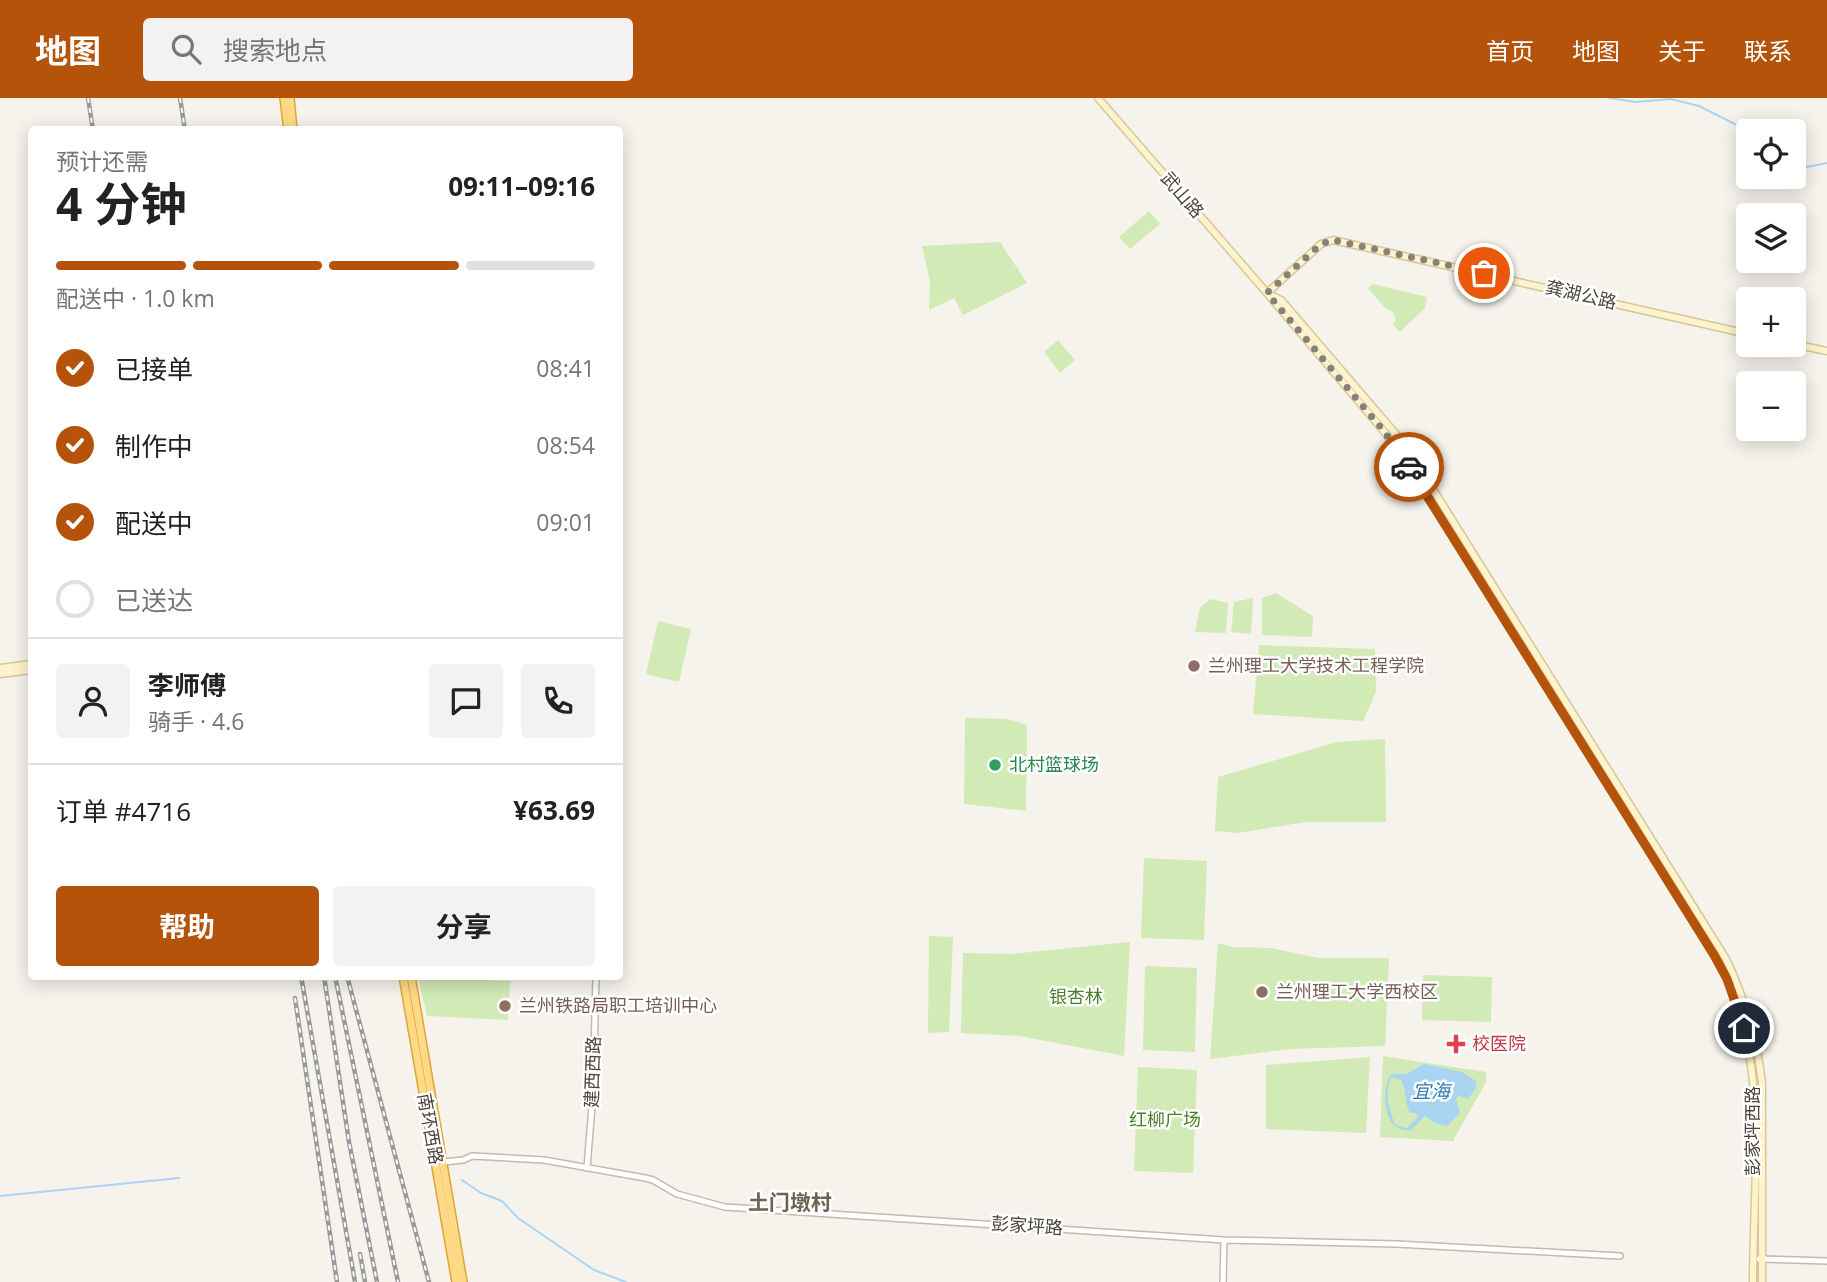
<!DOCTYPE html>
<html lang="zh">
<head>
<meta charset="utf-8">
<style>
  body { margin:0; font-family:"Open Sans","Noto Sans SC",sans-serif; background:#f2f2f2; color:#222; height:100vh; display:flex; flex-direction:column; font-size:26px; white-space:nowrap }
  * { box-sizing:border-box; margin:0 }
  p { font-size:23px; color:#767676 }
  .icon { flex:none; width:38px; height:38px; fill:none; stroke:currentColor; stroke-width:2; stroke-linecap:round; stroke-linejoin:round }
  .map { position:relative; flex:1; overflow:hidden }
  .panel { position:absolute; left:28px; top:28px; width:595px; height:854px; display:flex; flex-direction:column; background:#fff; border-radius:7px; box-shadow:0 4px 18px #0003 }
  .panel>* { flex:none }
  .buttons { position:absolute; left:1736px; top:21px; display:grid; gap:14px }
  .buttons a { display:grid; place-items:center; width:70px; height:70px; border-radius:7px; background:#fff; box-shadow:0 4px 18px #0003; font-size:35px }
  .pin { position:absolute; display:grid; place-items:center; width:60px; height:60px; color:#fff; margin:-30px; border:4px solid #fff; border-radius:50%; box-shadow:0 2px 7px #0007 }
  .courier { position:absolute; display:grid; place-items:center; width:70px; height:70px; margin:-35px; border:5px solid #b45309; border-radius:50%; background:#fff; color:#222; box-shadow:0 2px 9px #0007 }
  .summary em { font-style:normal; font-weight:700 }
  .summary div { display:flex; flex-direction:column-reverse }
  .summary { display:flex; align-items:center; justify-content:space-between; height:119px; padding:0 28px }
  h1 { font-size:46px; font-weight:700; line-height:52px }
  .bar { display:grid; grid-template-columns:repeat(4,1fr); gap:10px 7px; align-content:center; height:84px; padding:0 28px }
  .bar i { height:9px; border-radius:5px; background:#e0e0e0 }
  .bar .current { background:#b45309 }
  .bar p { grid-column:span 4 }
  .line { display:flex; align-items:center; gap:18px; padding:0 28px; border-top:2px solid #e0e0e0 }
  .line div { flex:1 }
  .round { display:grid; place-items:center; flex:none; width:74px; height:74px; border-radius:7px; background:#f2f2f2 }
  ol { padding:0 28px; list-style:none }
  li { display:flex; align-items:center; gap:21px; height:77px }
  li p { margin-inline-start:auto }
  li .icon { padding:7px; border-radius:50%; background:#b45309; color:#fff; stroke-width:4 }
  li:last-child { color:#767676 }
  li i { width:38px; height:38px; border:4px solid #e0e0e0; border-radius:50% }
  .button { display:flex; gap:14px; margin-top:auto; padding:14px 28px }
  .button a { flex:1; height:80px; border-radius:7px; background:#b45309; color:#fff; font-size:28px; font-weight:700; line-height:80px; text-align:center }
  .button a+a { background:#f2f2f2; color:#222 }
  header { display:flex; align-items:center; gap:42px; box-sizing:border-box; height:98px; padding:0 35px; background:#b45309; color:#fff }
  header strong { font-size:33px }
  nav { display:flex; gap:38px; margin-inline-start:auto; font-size:24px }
  .search { width:490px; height:63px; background:#f2f2f2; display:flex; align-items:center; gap:18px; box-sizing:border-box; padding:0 24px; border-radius:7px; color:#767676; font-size:26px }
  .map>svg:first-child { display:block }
  .green { fill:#d2eab5 }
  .water { fill:#a9d4f2; fill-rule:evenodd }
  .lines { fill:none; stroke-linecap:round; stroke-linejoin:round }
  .stream { stroke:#a9d4f2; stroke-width:2 }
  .tertiary-casing { stroke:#c2bbae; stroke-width:8 }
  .secondary-casing { stroke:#d6c79b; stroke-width:9 }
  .trunk-casing { stroke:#e0a43c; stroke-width:10 }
  .tertiary { stroke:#fff; stroke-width:5 }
  .secondary { stroke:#fff3cd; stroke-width:6 }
  .trunk { stroke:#ffd985; stroke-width:7 }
  .rail-casing { stroke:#9a9a9a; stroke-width:4.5 }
  .rail { stroke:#fff; stroke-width:2; stroke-dasharray:5; stroke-linecap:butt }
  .done { stroke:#878178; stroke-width:7; stroke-dasharray:0 12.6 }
  .route { stroke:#b45309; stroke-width:9 }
  .education-dot { fill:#8d6e63; stroke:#fff; stroke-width:2.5 }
  .leisure-dot { fill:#2e9e5b; stroke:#fff; stroke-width:2.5 }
  .health-dot { fill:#e0444e; stroke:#fff; stroke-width:2.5 }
  .labels { text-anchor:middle; stroke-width:5; stroke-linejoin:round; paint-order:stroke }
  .street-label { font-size:18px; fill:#4b4439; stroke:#fff }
  .education-label { font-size:18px; fill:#785e54; stroke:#fff; text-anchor:start }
  .leisure-label { font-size:18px; fill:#27864d; stroke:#fff; text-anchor:start }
  .park-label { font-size:18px; fill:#4a7f2a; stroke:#fff }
  .health-label { font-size:18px; fill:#be3a42; stroke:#fff; text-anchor:start }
  .water-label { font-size:19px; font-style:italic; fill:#2e7ab2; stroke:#fff }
  .quarter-label { font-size:21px; font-weight:bold; fill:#6e6250; stroke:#fff }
</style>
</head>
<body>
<header>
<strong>地图</strong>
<div class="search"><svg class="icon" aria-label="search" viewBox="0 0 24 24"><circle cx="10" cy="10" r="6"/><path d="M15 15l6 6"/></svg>搜索地点</div>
<nav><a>首页</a><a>地图</a><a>关于</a><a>联系</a></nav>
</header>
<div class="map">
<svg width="1827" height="1184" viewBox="0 0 1827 1184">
  <rect width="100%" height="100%" fill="#f6f3ec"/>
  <path class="green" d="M1149,113L1160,126L1130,151L1119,139Z
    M1000,144L1027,185L963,217L954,200L929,212L930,184L922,148Z
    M1373,186L1427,199L1425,210L1400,234L1393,227L1396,222L1393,214L1385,210L1368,190Z
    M1058,242L1075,262L1060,275L1044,254Z
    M1276,495L1313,518L1312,539L1262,537V500Z
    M1253,500L1251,536L1231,534L1234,504Z
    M1210,501L1228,505L1226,535L1195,534L1200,510Z
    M658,523L691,531L679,584L646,576Z
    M1259,547L1375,551L1376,594L1363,623L1253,616Z
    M965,620L1008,621L1027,627L1026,713L964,706Z
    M1385,641L1386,724H1306L1238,735L1215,733L1218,679L1337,644Z
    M1144,760L1207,763L1204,842L1141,840Z
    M929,838L953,839L949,934L928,935Z
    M1130,844L1124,958L1020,938L961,935L963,855L1012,856Z
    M1218,845L1232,849L1271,850L1319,860H1389L1385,948L1291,951L1210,961Z
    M1145,868L1197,870L1195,954L1143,952Z
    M1423,877L1492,879L1491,924L1422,922Z
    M418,879L510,883L508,922L427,918Z
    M1383,958L1486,974V984L1453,1043L1380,1039Z
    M1370,959L1366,1035L1266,1031V967Z
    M1138,969L1197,972L1193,1075L1134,1073Z"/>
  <path class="water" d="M1424,966L1462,974L1476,983V990L1468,1001L1459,998L1456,1001L1460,1015L1447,1028L1437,1026L1425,1018L1411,1032C1384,1036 1381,997 1389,979L1393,976H1406ZM1392,979L1401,982C1407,992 1404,1004 1410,1015H1416L1418,1019L1407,1030L1395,1027C1390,1013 1383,992 1392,979Z"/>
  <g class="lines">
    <path class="stream" d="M1609,0L1636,4L1671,1L1699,8L1749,33
      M1794,62L1807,69L1827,65
      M462,1082L481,1095L502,1103L518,1120L594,1172L626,1184
      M0,1098L179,1080"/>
    <g class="tertiary-casing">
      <path id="tertiary" d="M443,1064L463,1062L472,1058L544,1062L645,1080L653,1082L677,1096L725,1109L1224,1142L1396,1146L1620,1158
        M587,1070L593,995L596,878
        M1759,1161L1827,1163
        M1223,1184L1224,1142"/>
    </g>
    <g class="secondary-casing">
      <path id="secondary" d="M1098,0L1267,195L1383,332L1405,363L1719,864C1771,962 1753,1077 1753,1184
        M1267,195L1321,146L1333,142L1748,236
        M1268,196L1281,202L1406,348L1726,861C1745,901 1757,941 1762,985V1184
        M1794,246L1827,253
        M0,570L32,566
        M0,576L32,572"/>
    </g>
    <g class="trunk-casing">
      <path id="trunk" d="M284,0L288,32
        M290,0L293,32
        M403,878L456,1184
        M411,878L463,1184"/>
    </g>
    <use href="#tertiary" class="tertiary"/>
    <use href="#secondary" class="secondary"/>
    <use href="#trunk" class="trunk"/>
    <g class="rail-casing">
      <path id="rail" d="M88,0L93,32
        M180,0L185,32
        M301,878L355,1184
        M324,878L349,1044L377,1184
        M335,878L398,1184
        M347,878L429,1184
        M295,900L337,1184
        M360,1156L365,1184"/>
    </g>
    <use href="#rail" class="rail"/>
  </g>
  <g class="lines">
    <path class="done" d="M1409,369L1383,332L1267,195L1321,146L1333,142L1484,175"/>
    <path class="route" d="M1409,369L1714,857L1727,881L1744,930"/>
  </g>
  <g class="education-dot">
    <circle cx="1194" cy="568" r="7"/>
    <circle cx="1262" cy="894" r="7"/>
    <circle cx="505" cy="908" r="7"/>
  </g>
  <circle class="leisure-dot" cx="995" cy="667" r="7"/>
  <path class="health-dot" d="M1452.5 935.5h7v7h7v7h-7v7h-7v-7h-7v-7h7z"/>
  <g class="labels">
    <g class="street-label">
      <text transform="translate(1182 97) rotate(49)" y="6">武山路</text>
      <text transform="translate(1581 197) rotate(13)" y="6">龚湖公路</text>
      <text transform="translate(593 974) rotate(-88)" y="6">建西西路</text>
      <text transform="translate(430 1031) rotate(80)" y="6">南环西路</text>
      <text transform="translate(1753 1033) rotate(-90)" y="6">彭家坪西路</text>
      <text transform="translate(1027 1128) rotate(4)" y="6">彭家坪路</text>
    </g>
    <g class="education-label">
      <text x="1208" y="574">兰州理工大学技术工程学院</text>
      <text x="1276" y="900">兰州理工大学西校区</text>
      <text x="519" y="914">兰州铁路局职工培训中心</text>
    </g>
    <g class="leisure-label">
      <text x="1009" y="673">北村篮球场</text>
    </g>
    <g class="park-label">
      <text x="1076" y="905">银杏林</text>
      <text x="1165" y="1028">红柳广场</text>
    </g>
    <g class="health-label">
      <text x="1472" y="952">校医院</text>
    </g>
    <g class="water-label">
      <text x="1431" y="1000">宜海</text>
    </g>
    <g class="quarter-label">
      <text x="790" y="1112">土门墩村</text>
    </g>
  </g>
</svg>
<div class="buttons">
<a><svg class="icon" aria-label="locate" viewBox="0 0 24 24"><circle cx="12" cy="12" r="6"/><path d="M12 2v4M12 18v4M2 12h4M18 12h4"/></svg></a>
<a><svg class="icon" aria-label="layers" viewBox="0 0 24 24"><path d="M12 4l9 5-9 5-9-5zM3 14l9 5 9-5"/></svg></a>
<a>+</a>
<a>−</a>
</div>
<div class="pin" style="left:1484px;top:175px;background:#ea580c"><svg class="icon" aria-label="bag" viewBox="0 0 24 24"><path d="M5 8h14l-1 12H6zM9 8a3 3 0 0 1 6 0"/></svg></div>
<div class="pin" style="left:1744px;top:930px;background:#1f2937"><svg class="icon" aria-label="home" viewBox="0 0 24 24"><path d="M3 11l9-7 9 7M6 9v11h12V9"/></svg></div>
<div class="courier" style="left:1409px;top:369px"><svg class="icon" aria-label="car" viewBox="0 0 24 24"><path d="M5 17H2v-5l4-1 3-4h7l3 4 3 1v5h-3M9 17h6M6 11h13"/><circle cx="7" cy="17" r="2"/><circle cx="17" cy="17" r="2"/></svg></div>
<section class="panel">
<div class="summary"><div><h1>4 分钟</h1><p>预计还需</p></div><em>09:11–09:16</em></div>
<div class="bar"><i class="current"></i><i class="current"></i><i class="current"></i><i></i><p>配送中 · 1.0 km</p></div>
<ol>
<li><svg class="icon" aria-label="check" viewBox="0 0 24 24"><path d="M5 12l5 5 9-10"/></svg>已接单<p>08:41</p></li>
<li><svg class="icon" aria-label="check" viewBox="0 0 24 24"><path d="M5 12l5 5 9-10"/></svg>制作中<p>08:54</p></li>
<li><svg class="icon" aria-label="check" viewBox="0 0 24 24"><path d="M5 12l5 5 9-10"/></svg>配送中<p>09:01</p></li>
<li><i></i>已送达</li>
</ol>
<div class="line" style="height:126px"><a class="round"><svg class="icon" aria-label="person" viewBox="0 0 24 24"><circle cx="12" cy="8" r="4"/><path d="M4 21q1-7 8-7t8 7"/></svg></a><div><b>李师傅</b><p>骑手 · 4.6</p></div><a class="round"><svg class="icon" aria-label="chat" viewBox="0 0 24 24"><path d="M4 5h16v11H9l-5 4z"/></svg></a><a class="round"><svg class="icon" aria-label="phone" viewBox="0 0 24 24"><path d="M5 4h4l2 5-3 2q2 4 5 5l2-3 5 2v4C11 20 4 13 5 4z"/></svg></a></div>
<div class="line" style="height:91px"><div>订单 #4716</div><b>¥63.69</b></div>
<div class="button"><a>帮助</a><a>分享</a></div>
</section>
</div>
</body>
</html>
